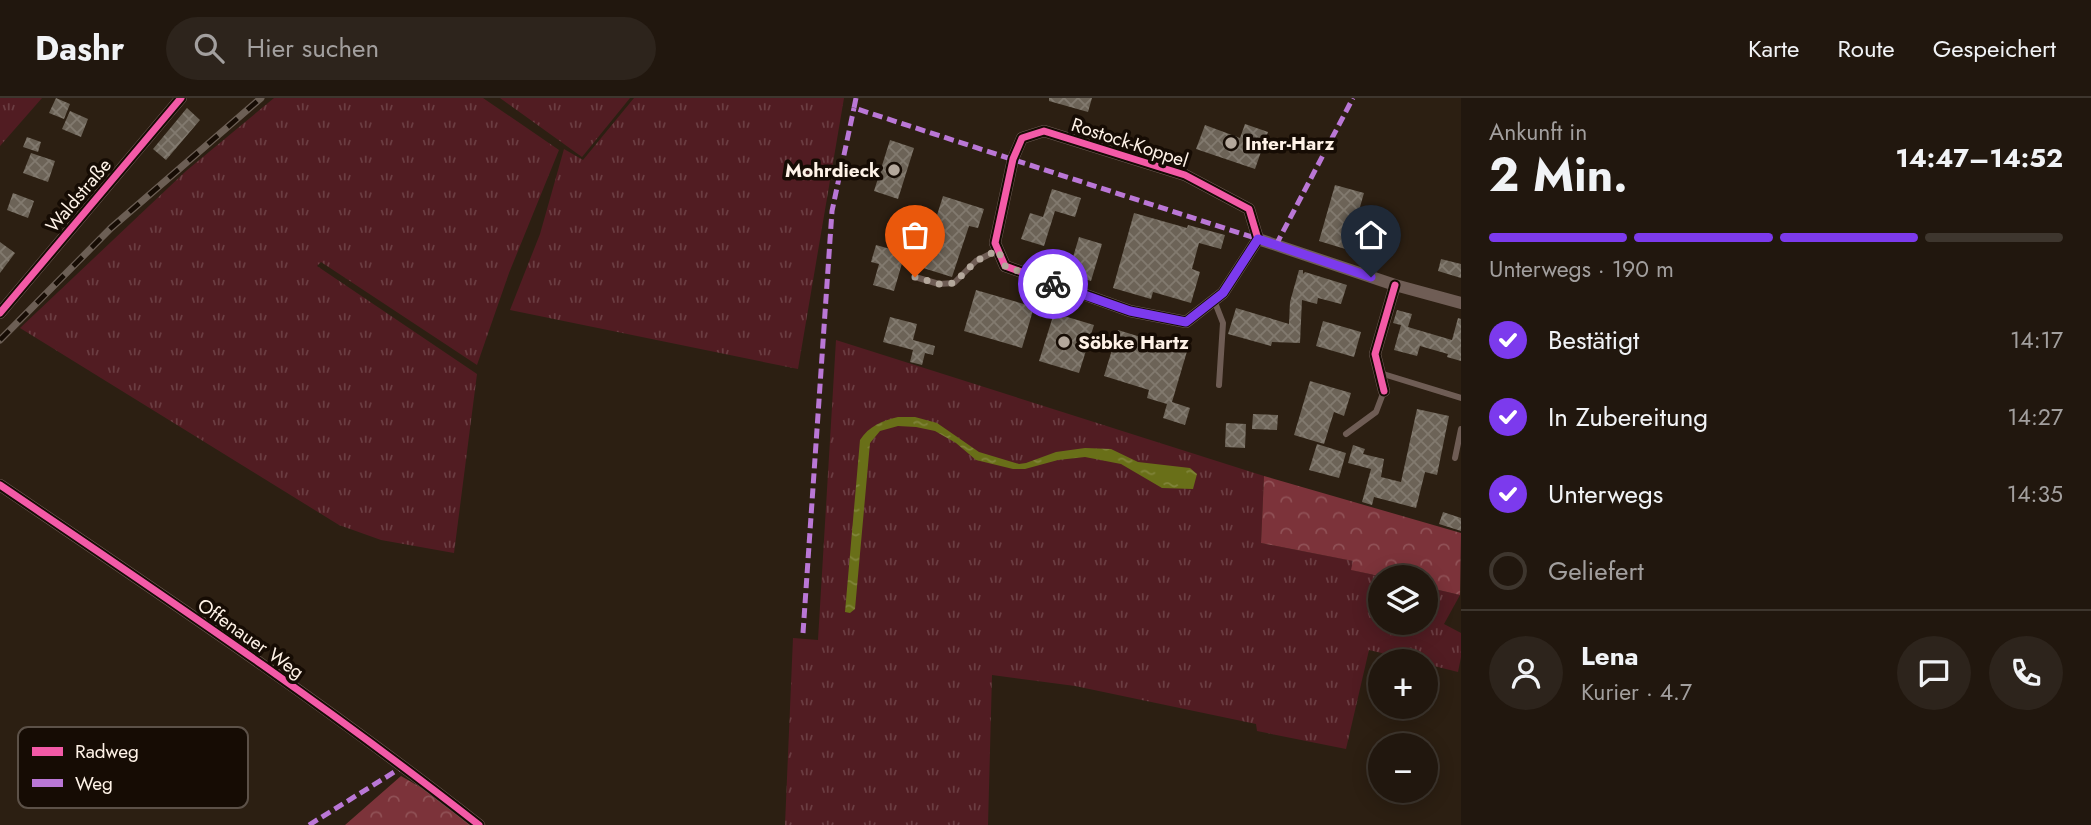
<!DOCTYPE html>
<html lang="de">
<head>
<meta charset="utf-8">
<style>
  body { margin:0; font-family:Jost,sans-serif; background:#2d241c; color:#f1f3f6; height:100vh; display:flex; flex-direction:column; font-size:26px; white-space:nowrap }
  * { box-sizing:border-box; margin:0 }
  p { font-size:23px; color:#a29f9e }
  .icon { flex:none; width:38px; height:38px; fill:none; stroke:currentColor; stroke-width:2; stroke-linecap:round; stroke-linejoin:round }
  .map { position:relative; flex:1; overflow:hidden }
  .drawer { display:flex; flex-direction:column; background:#21170e; width:630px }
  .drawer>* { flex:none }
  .tools { position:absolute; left:1368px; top:467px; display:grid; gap:14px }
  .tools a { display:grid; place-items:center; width:70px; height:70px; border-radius:50%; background:#21170e; box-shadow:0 4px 18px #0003,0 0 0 2px #3e362e; font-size:35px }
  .pin { position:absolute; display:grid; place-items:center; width:60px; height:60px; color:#fff; margin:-72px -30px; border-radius:50% 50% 50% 0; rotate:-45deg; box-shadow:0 0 7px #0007 }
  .pin .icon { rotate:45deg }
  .courier { position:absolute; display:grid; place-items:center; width:70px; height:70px; margin:-35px; border:5px solid #7c3aed; border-radius:50%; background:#fff; color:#222; box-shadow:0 2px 9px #0007 }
  .headline em { font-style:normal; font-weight:700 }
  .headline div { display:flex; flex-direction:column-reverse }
  .headline { display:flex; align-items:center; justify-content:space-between; height:119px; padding:0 28px }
  h1 { font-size:46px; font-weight:700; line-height:52px }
  .bar { display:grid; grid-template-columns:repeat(4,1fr); gap:10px 7px; align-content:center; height:84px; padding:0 28px }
  .bar i { height:9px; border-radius:5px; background:#3e362e }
  .bar .selected { background:#7c3aed }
  .bar p { grid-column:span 4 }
  .line { display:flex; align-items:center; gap:18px; padding:0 28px; border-top:2px solid #3e362e }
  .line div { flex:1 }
  .round { display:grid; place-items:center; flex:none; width:74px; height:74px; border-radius:37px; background:#2d241c }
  ol { padding:0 28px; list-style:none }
  li { display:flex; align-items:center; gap:21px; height:77px }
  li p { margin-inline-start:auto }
  li .icon { padding:7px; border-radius:50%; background:#7c3aed; color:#fff; stroke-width:4 }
  li:last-child { color:#a29f9e }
  li i { width:38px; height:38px; border:4px solid #3e362e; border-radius:50% }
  header { display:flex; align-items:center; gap:42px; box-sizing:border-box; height:98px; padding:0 35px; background:#21170e; border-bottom:2px solid #3e362e }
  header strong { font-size:33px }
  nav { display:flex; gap:38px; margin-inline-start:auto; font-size:24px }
  .search { width:490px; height:63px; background:#2d241c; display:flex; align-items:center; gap:18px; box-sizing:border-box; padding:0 24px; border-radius:38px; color:#a29f9e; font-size:26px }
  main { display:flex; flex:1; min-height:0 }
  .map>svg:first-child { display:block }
  .grass { fill:url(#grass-tufts) }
  .forest { fill:url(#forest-crowns) }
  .water { fill:url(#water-ripples) }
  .building { fill:url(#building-cross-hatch) }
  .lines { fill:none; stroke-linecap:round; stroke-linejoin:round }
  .service { stroke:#6f5d55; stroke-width:6 }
  .minor { stroke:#6f5d55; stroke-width:12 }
  .rail-casing { stroke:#6c5f55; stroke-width:7 }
  .rail { stroke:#160c04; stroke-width:4.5; stroke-dasharray:13; stroke-linecap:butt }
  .quiet { stroke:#ba77d6; stroke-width:5; stroke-dasharray:10 5; stroke-linecap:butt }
  .cycleway-casing { stroke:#160c04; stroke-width:11 }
  .cycleway { stroke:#f35aa7; stroke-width:7 }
  .done { stroke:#b4a89c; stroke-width:7; stroke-dasharray:0 12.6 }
  .route { stroke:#7c3aed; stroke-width:9 }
  .poi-dot { fill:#b4a89c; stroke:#160c04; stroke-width:2.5 }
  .labels { text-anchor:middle; stroke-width:7; stroke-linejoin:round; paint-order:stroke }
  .street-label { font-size:19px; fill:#fef2e7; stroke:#160c04 }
  .poi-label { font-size:19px; font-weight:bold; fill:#fef2e7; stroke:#160c04; text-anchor:start }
  .key { fill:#160c04; stroke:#5c5148; stroke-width:2 }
  .key-label { font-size:19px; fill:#fef2e7 }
</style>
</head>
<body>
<header>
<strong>Dashr</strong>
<div class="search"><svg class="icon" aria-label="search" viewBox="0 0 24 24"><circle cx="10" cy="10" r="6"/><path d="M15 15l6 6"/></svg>Hier suchen</div>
<nav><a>Karte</a><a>Route</a><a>Gespeichert</a></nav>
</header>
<main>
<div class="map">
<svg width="1461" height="727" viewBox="0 0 1461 727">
  <defs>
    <pattern id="grass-tufts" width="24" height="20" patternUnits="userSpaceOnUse" patternTransform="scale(1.75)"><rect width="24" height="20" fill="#511c22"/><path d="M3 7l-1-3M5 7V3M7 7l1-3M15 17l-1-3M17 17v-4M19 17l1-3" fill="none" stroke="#6b3d42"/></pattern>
    <pattern id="forest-crowns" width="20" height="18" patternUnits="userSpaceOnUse" patternTransform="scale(1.75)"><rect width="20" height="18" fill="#7c333a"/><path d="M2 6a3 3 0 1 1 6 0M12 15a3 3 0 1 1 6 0" fill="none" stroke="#905156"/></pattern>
    <pattern id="water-ripples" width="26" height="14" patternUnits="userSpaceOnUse" patternTransform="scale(1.75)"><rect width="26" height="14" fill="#696f18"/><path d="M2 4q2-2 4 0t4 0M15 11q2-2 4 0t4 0" fill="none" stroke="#80843a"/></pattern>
    <pattern id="building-cross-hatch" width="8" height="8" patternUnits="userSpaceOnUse" patternTransform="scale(1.75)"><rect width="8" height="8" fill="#6c6357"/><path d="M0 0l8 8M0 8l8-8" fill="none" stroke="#827a6f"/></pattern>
  </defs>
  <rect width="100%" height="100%" fill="#2c1f12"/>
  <path class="grass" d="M0,0H42L0,48Z
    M274,0H483L559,52L509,175L477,267L321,164L317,168L477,276L454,455L381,442L339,427L20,230L186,73Z
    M500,0H630L582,59Z
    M634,0H844L798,271L510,212L540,136L564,51L583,62Z
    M836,242L1264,378L1261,445L1354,463L1352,472L1384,479L1381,480V525H1426V489L1460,497L1444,526L1461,535V559L1458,574L1426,566V564L1415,563L1369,552L1346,651L1257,633L1256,626L1075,588L992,577L988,727H785L793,540L818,542Z"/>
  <path class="forest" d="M1264,378L1461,435L1460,497L1426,489V480L1384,479L1351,472L1353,463L1261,445Z
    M401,678L486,727H345Z"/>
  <path class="water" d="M898,319H915L937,325L979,354L1019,366L1026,365L1056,354L1085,350L1111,351L1138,364L1190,370L1197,376L1193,391L1162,390L1121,366L1085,359L1058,362L1025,371H1013L976,362L956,345L935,333L916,329L898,328L880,333L870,345L855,511L850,515L845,514L860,342C869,328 882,323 898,319Z"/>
  <path class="building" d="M56,0L70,6L64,21L49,15Z
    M1049,0H1092L1088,14L1049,3Z
    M187,10L200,22L166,62L153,51Z
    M70,13L88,21L81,39L62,31Z
    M1245,26L1268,34L1255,71L1196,51L1205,27L1240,40Z
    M27,39L41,44L38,54L23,49Z
    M890,42L914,50L898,101L874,93Z
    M31,55L55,63L48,84L23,75Z
    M1335,87L1364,95L1352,137L1380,145L1375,160L1319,143Z
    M1052,91L1081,100L1075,119L1055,113L1044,148L1021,141L1030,115L1043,119Z
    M13,95L34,103L28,120L7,112Z
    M943,98L984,111L978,130L969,128L952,179L907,165L919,129L932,133Z
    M1134,115L1187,130L1188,127L1225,137L1221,151L1199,145L1192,171L1200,174L1191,205L1153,194L1151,201L1113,190Z
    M1079,139L1102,146L1091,183L1068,176Z
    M0,144L15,155L0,175Z
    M876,147L905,155L894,193L873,187L879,166L871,164Z
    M1441,161L1461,166V180L1438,173Z
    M1299,172H1303V176L1305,174L1347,187L1341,206L1318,200L1317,206L1302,202L1300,245L1272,244L1271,248L1228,236L1236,210L1289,226L1290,204Z
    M976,192L1034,209L1022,250L964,233Z
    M1397,212L1412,216L1408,229L1393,225Z
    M1054,215L1094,227L1079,275L1039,263Z
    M890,219L917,226L913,242L935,248L933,257L925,255L922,267L910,264L913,252L883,244Z
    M1458,220L1461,221V263L1447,259L1448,256L1420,248L1417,258L1394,252L1401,227L1452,242Z
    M1323,223L1361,234L1354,259L1316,248Z
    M1118,232L1163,246L1164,243L1188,250L1172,304L1190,310L1185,327L1163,320L1167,306L1147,300L1149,292L1104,278Z
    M1310,283L1351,295L1344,318L1334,314L1324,346L1294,337Z
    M1417,311L1449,318L1437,377L1425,374L1416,410L1374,399L1372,407L1362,404L1371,371L1348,365L1353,347L1365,351L1363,356L1384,361L1381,379L1401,384Z
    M1253,316L1278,317L1277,332L1252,331Z
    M1226,325L1246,326L1245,350L1225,349Z
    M1317,346L1346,355L1339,380L1309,372Z
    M1443,414L1461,420V433L1439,426Z"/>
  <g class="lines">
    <path class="service" d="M915,179L939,186L954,185L976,163L998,152
      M1214,202L1223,225L1219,287
      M1380,275L1461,300
      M1346,336L1376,314L1384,293
      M1455,360L1461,331"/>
    <path class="minor" d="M1044,33L1185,77L1249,111L1258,141L1223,195L1186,224L1130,213L1005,168L995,145L1013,61L1022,40Z
      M1258,141L1395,187L1461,205
      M0,215L181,0
      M1384,293L1375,256L1395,187
      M0,387C162,497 325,606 479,727"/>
    <g class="rail-casing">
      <path id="rail" d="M0,242L111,130L261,0"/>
    </g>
    <use href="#rail" class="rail"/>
    <path class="quiet" d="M856,0L854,10L1258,141
      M1276,147L1353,0
      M803,535L832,113L854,10
      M309,727L404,668"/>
    <g class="cycleway-casing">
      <path id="cycleway" d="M1044,33L1185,77L1249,111L1258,141L1223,195L1186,224L1130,213L1005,168L995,145L1013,61L1022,40Z
        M0,215L181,0
        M1384,293L1375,256L1395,187
        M0,387C162,497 325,606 479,727"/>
    </g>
    <use href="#cycleway" class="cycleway"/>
  </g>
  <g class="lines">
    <path class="done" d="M915,179L939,186L954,185L976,163L998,152L1005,168L1053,186"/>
    <path class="route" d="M1053,186L1130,213L1186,224L1223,195L1258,141L1371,179"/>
  </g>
  <g class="poi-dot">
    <circle cx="1231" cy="45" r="7"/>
    <circle cx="894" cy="72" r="7"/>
    <circle cx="1064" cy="244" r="7"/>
  </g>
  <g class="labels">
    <g class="street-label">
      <text transform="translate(1130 44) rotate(18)" y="7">Rostock-Koppel</text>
      <text transform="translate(78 97) rotate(-50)" y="7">Waldstraße</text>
      <text transform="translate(251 540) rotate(35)" y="7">Offenauer Weg</text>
    </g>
    <g class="poi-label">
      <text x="1245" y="52">Inter-Harz</text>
      <text x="880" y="79" text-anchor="end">Mohrdieck</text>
      <text x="1078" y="251">Söbke Hartz</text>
    </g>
  </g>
  <rect x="18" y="629" width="230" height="81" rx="10" class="key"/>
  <rect x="32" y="649" width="31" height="9" fill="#f35aa7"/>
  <rect x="32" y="681" width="31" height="8" fill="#ba77d6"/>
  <g class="key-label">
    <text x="75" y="660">Radweg</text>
    <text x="75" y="692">Weg</text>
  </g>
</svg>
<div class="tools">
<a><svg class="icon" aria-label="layers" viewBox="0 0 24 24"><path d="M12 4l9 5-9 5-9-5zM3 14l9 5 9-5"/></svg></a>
<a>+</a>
<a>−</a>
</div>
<div class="pin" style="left:915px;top:179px;background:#ea580c"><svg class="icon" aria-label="bag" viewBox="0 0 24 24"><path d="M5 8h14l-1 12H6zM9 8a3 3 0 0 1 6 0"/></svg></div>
<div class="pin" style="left:1371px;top:179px;background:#1f2937"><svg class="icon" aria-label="home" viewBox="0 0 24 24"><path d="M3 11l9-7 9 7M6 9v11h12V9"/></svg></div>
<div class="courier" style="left:1053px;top:186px"><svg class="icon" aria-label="bike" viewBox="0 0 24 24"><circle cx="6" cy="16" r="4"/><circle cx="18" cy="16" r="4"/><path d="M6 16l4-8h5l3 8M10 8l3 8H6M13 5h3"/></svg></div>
</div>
<section class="drawer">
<div class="headline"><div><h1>2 Min.</h1><p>Ankunft in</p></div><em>14:47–14:52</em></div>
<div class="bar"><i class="selected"></i><i class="selected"></i><i class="selected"></i><i></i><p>Unterwegs · 190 m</p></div>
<ol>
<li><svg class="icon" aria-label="check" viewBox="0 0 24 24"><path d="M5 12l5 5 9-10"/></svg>Bestätigt<p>14:17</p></li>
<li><svg class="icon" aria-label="check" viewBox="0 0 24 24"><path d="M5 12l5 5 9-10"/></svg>In Zubereitung<p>14:27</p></li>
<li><svg class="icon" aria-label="check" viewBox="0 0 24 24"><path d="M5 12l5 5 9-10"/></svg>Unterwegs<p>14:35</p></li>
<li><i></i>Geliefert</li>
</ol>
<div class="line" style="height:126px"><a class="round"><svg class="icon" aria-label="person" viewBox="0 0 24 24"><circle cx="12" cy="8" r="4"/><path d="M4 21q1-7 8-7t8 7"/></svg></a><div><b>Lena</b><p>Kurier · 4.7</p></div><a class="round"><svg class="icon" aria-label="chat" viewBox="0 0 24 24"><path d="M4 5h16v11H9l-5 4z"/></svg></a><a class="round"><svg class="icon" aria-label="phone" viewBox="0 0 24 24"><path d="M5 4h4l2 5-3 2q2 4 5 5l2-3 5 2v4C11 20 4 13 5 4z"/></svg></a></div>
</section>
</main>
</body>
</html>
